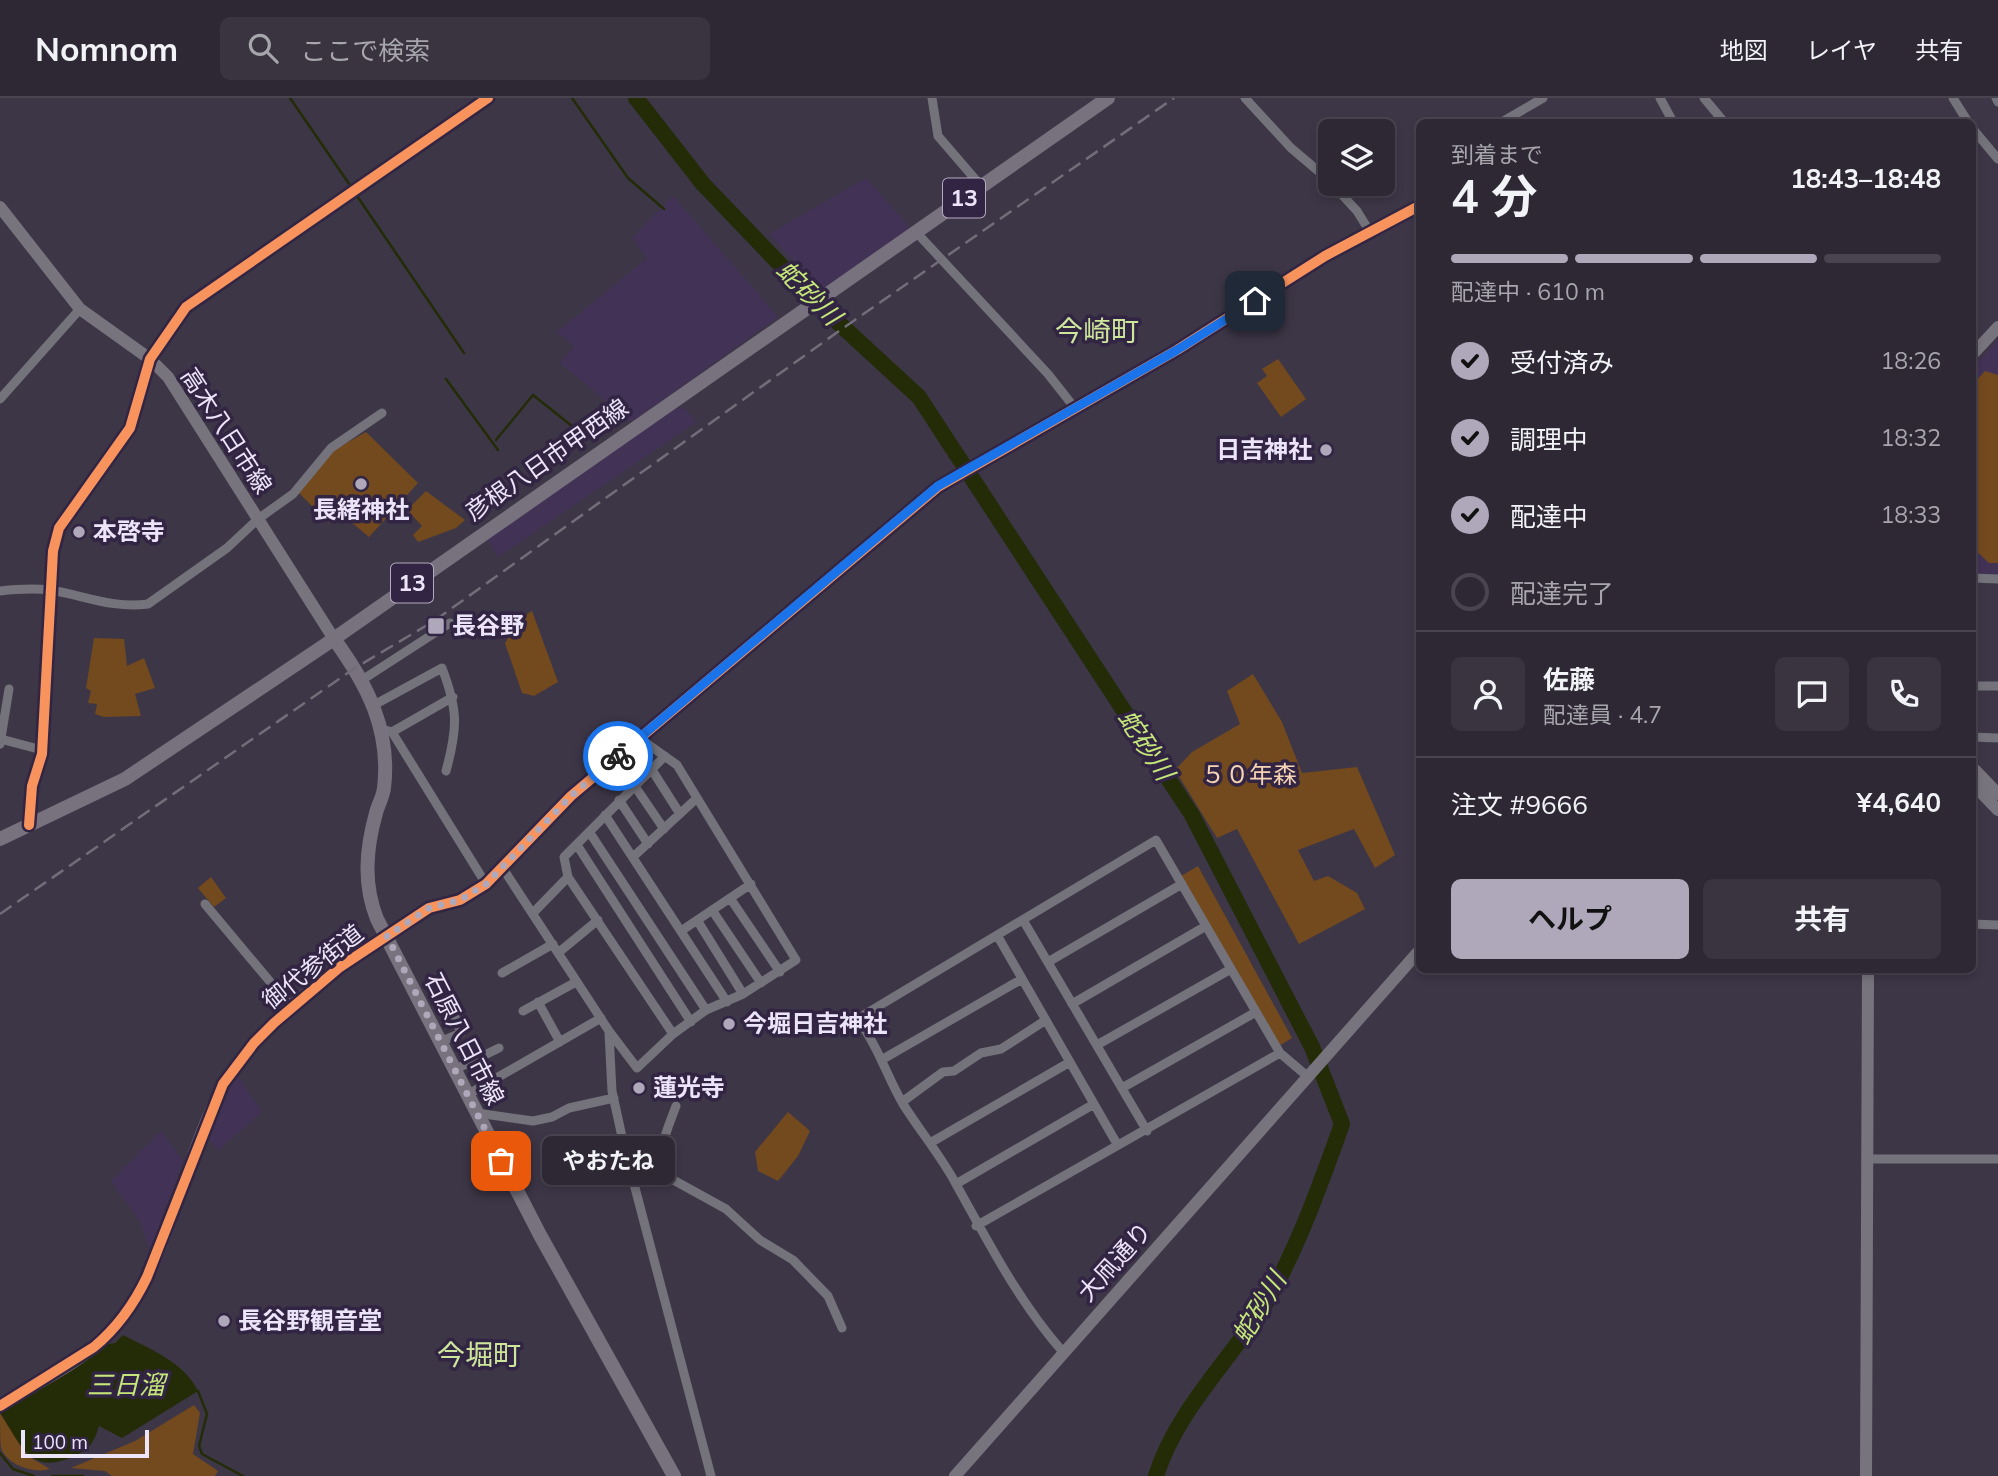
<!DOCTYPE html>
<html lang="ja">
<head>
<meta charset="utf-8">
<style>
  body { margin:0; font-family:Mulish,"Noto Sans JP",sans-serif; background:#3a3441; color:#f1f3f6; height:100vh; display:flex; flex-direction:column; font-size:26px; white-space:nowrap }
  * { box-sizing:border-box; margin:0 }
  p { font-size:23px; color:#a7a6ad }
  .icon { flex:none; width:38px; height:38px; fill:none; stroke:currentColor; stroke-width:2; stroke-linecap:round; stroke-linejoin:round }
  .map { position:relative; flex:1; overflow:hidden }
  .side { position:absolute; left:1416px; top:21px; width:560px; height:854px; display:flex; flex-direction:column; background:#2e2835; border-radius:10px; box-shadow:0 4px 10px #0003,0 0 0 2px #494450 }
  .side>* { flex:none }
  .buttons { position:absolute; left:1318px; top:21px; display:grid; gap:14px }
  .buttons a { display:grid; place-items:center; width:77px; height:77px; border-radius:10px; background:#2e2835; box-shadow:0 4px 10px #0003,0 0 0 2px #494450; font-size:35px }
  .scale { position:absolute; left:21px; bottom:18px; width:128px; box-sizing:border-box; padding-left:7px; border:4px solid #ece4f8; border-top:0; font-size:19px; line-height:24px; white-space:nowrap; color:#ece4f8; -webkit-text-stroke:5px #322543; paint-order:stroke }
  .pin { position:absolute; display:grid; place-items:center; width:60px; height:60px; color:#fff; margin:-30px; border-radius:14px; box-shadow:0 4px 10px #0006 }
  .courier { position:absolute; display:grid; place-items:center; width:70px; height:70px; margin:-35px; border:5px solid #1a73e8; border-radius:50%; background:#fff; color:#222; box-shadow:0 2px 9px #0007 }
  .bubble { position:absolute; height:49px; border-radius:10px; background:#2e2835; box-shadow:0 4px 10px #0003,0 0 0 2px #494450; font-size:23px; font-weight:700; line-height:49px; text-align:center }
  .summary em { font-style:normal; font-weight:700 }
  .summary div { display:flex; flex-direction:column-reverse }
  .summary { display:flex; align-items:center; justify-content:space-between; height:119px; padding:0 35px }
  h1 { font-size:46px; font-weight:700; line-height:52px }
  .bar { display:grid; grid-template-columns:repeat(4,1fr); gap:10px 7px; align-content:center; height:84px; padding:0 35px }
  .bar i { height:9px; border-radius:5px; background:#494450 }
  .bar .active { background:#afa7ba }
  .bar p { grid-column:span 4 }
  .line { display:flex; align-items:center; gap:18px; padding:0 35px; border-top:2px solid #494450 }
  .line div { flex:1 }
  .round { display:grid; place-items:center; flex:none; width:74px; height:74px; border-radius:10px; background:#3a3441 }
  ol { padding:0 35px; list-style:none }
  li { display:flex; align-items:center; gap:21px; height:77px }
  li p { margin-inline-start:auto }
  li .icon { padding:7px; border-radius:50%; background:#afa7ba; color:#111; stroke-width:4 }
  li:last-child { color:#a7a6ad }
  li i { width:38px; height:38px; border:4px solid #494450; border-radius:50% }
  .button { display:flex; gap:14px; margin-top:auto; padding:14px 35px }
  .button a { flex:1; height:80px; border-radius:10px; background:#afa7ba; color:#111; font-size:28px; font-weight:700; line-height:80px; text-align:center }
  .button a+a { background:#3a3441; color:#f1f3f6 }
  header { display:flex; align-items:center; gap:42px; box-sizing:border-box; height:98px; padding:0 35px; background:#2e2835; border-bottom:2px solid #494450 }
  header strong { font-size:33px }
  nav { display:flex; gap:38px; margin-inline-start:auto; font-size:24px }
  .search { width:490px; height:63px; background:#3a3441; display:flex; align-items:center; gap:18px; box-sizing:border-box; padding:0 24px; border-radius:10px; color:#a7a6ad; font-size:26px }
  .map>svg:first-child { display:block }
  .built { fill:#423356 }
  .green { fill:#73491e }
  .water { fill:#232c06 }
  .lines { fill:none; stroke-linecap:round; stroke-linejoin:round }
  .stream { stroke:#232c06; stroke-width:2.5 }
  .river { stroke:#232c06; stroke-width:16 }
  .street { stroke:#74727a; stroke-width:9 }
  .secondary { stroke:#78747e; stroke-width:12 }
  .primary { stroke:#77727e; stroke-width:14 }
  .rail { stroke:#736d79; stroke-width:2.5; stroke-dasharray:14 7; stroke-linecap:butt }
  .cycleway-casing { stroke:#322543; stroke-width:15 }
  .cycleway { stroke:#f8935d; stroke-width:10 }
  .done { stroke:#afa7ba; stroke-width:7; stroke-dasharray:0 12.6 }
  .route { stroke:#1a73e8; stroke-width:9 }
  .poi-dot { fill:#afa7ba; stroke:#322543; stroke-width:2.5 }
  .labels { text-anchor:middle; stroke-width:7; stroke-linejoin:round; paint-order:stroke }
  .shield { fill:#322543; stroke:#b4abc2; stroke-width:2 }
  .shield-label { font-size:23px; font-weight:bold; fill:#ece4f8 }
  .street-label { font-size:24px; fill:#ece4f8; stroke:#322543 }
  .poi-label { font-size:24px; font-weight:bold; fill:#ece4f8; stroke:#322543; text-anchor:start }
  .park-label { font-size:24px; fill:#f6d3b4; stroke:#322543 }
  .water-label { font-size:26px; font-style:italic; fill:#c5e779; stroke:#322543 }
  .quarter-label { font-size:28px; fill:#cde69c; stroke:#322543 }
</style>
</head>
<body>
<header>
<strong>Nomnom</strong>
<div class="search"><svg class="icon" aria-label="search" viewBox="0 0 24 24"><circle cx="10" cy="10" r="6"/><path d="M15 15l6 6"/></svg>ここで検索</div>
<nav><a>地図</a><a>レイヤ</a><a>共有</a></nav>
</header>
<div class="map">
<svg width="1998" height="1378" viewBox="0 0 1998 1378">
  <rect width="100%" height="100%" fill="#3d3647"/>
  <path class="built" d="M866,80L912,132L820,192L769,136Z
    M673,98L778,219L632,324L560,265L574,248L557,234L647,160L632,140Z
    M1998,242V477H1972V270Z
    M676,308L680,312L683,308L696,324L498,459L485,438Z
    M236,976L262,1014L218,1052L208,1040Z
    M161,1033L183,1063L150,1152L141,1125L111,1083Z"/>
  <path class="green" d="M1278,261L1306,301L1281,319L1257,285L1267,278L1262,271Z
    M1985,273L1998,277V465H1989L1975,452L1972,287Z
    M366,334L418,385L369,439L343,417L329,425L299,395L332,353Z
    M426,393L465,422L456,430L418,444L413,437L422,428L410,415L411,408Z
    M532,513L558,584L534,598L522,595L505,545L519,521Z
    M94,540L124,541L127,568L144,560L155,590L135,596L141,618L104,619L95,616L97,606L88,605L91,593L86,590Z
    M1253,576L1282,624L1302,675L1357,669L1395,757L1375,770L1354,731L1298,752L1314,783L1328,778L1357,795L1365,811L1299,846L1237,731L1217,740L1175,672L1192,654L1240,626L1227,593Z
    M1198,768L1292,940L1279,948L1181,778Z
    M211,779L226,800L214,809L198,790Z
    M788,1014L810,1033L798,1058L778,1083L758,1073L755,1054Z
    M194,1307L200,1315L193,1356L218,1373L215,1378H112L105,1373L71,1370L135,1343Z
    M0,1315L28,1358L50,1371C34,1376 7,1367 1,1350C0,1340 0,1326 0,1315Z"/>
  <path class="water" d="M123,1237C150,1251 184,1264 198,1293L122,1340L99,1328C94,1345 89,1352 72,1359C29,1378 21,1346 0,1315L97,1256L108,1246L115,1245Z"/>
  <g class="lines">
    <path class="stream" d="M290,0L352,90
      M572,0L628,80L664,111
      M355,95L464,255
      M446,281L498,352
      M496,342L533,297L587,340
      M198,1293L207,1316L199,1348L202,1356L243,1378
      M0,1355L13,1371L34,1378
      M52,1378H83"/>
    <path class="river" d="M636,0L703,86L818,206L919,299L1192,717L1312,949L1342,1026C1322,1082 1297,1152 1267,1203C1231,1262 1177,1311 1156,1378"/>
    <path class="street" d="M932,0L938,38L981,88
      M1245,0L1291,50L1330,83
      M1660,0L1673,24
      M1704,0L1724,24
      M1953,0L1968,24
      M1996,0L1998,4
      M1502,24L1543,0
      M1972,30L1998,61
      M1332,86L1357,113L1370,134
      M916,134L1048,276L1074,309
      M0,301L80,211
      M1972,480L1998,481
      M0,493C17,491 33,490 50,492C83,497 113,511 148,506L227,450L258,421L293,396L331,350L382,315
      M362,582L450,525
      M1972,588H1998
      M374,607L442,570C458,612 458,629 446,673
      M382,631L392,634L486,786
      M392,634L453,599
      M1972,639L1998,640
      M1,641L42,652
      M0,646L9,591
      M652,672L680,716
      M634,687L664,731
      M619,702L648,746
      M605,717L727,904
      M29,727L32,688L42,656L53,453L59,430L130,330L150,261L186,209L488,0
      M590,735L706,912
      M577,747L691,924
      M633,759L697,700
      M502,769L609,933L637,970L673,936L706,912L743,896L796,862L677,667L639,640
      M568,779L673,936
      M730,800L780,874
      M205,806L292,910
      M712,812L761,885
      M533,815L568,779L564,759L665,658
      M697,822L743,896
      M1023,822L1147,1033
      M1972,826L1998,827
      M681,833L751,786
      M997,837L1117,1046
      M387,838L429,810L460,802L486,786L571,698L938,389L1177,252L1325,158L1419,108
      M558,855L598,822
      M1048,864L1182,786
      M502,875L553,846
      M538,904L560,944
      M1072,906L1206,828
      M523,913L576,884
      M843,916L857,921L1156,742L1280,955L1307,978
      M857,921C878,947 886,977 903,1006C920,1033 941,1058 956,1086C989,1145 1018,1203 1063,1254
      M609,935L612,993L624,1048L711,1378
      M440,944L461,935L455,920L456,910
      M1097,947L1231,871
      M883,961L1022,881
      M454,972L499,950
      M1122,990L1256,914
      M467,997L601,920
      M902,1004L943,974L954,973L981,955L1001,951L1046,922
      M676,1008C668,1030 653,1059 668,1079L726,1111L760,1142L793,1162L828,1198L842,1230
      M477,1015L533,1023L552,1019L569,1010L614,1000
      M930,1045L1070,964
      M1868,1061H1998
      M956,1086L1094,1006
      M976,1128L1280,955"/>
    <path class="secondary" d="M0,109L80,211L150,261L168,279L334,541
      M1972,257L1998,229
      M1972,669L1998,696
      M1972,685L1998,712
      M0,1308C35,1286 77,1267 107,1238C166,1181 182,1061 223,988C258,924 328,878 387,838
      M955,1378L1419,853
      M1866,1378L1868,872"/>
    <path class="primary" d="M334,541C367,586 391,632 384,690C383,699 378,707 376,715C366,751 363,786 377,821L540,1137L674,1378
      M0,741L125,681L325,547L1108,0"/>
    <path class="rail" d="M0,816L355,570L434,523L839,233L1174,0"/>
    <g class="cycleway-casing">
      <path id="cycleway" d="M29,727L32,688L42,656L53,453L59,430L130,330L150,261L186,209L488,0
        M0,1308L94,1249C117,1230 134,1206 147,1179L223,986L254,945L274,925L340,869L429,810L460,802L486,786L571,698L938,389L1177,252L1325,158L1419,108"/>
    </g>
    <use href="#cycleway" class="cycleway"/>
  </g>
  <g class="lines">
    <path class="done" d="M501,1063L387,838L429,810L460,802L486,786L571,698L618,658"/>
    <path class="route" d="M618,658L938,388L1177,252L1255,203"/>
  </g>
  <g class="poi-dot">
    <circle cx="1326" cy="352" r="7"/>
    <circle cx="361" cy="386" r="7"/>
    <circle cx="79" cy="434" r="7"/>
    <rect x="427" y="519" width="18" height="18" rx="3.5"/>
    <circle cx="729" cy="926" r="7"/>
    <circle cx="639" cy="990" r="7"/>
    <circle cx="224" cy="1223" r="7"/>
  </g>
  <g class="labels">
    <g class="shield">
      <rect x="943" y="80.5" width="42" height="39" rx="5"/>
      <rect x="391" y="465.5" width="42" height="39" rx="5"/>
    </g>
    <g class="shield-label">
      <text x="964" y="108">13</text>
      <text x="412" y="493">13</text>
    </g>
    <g class="street-label">
      <text transform="translate(226 333) rotate(57)" y="8">高木八日市線</text>
      <text transform="translate(547 362) rotate(-35)" y="8">彦根八日市甲西線</text>
      <text transform="translate(313 869) rotate(-38)" y="8">御代参街道</text>
      <text transform="translate(464 941) rotate(63)" y="8">石原八日市線</text>
      <text transform="translate(1115 1164) rotate(-48)" y="8">大凧通り</text>
    </g>
    <g class="poi-label">
      <text x="1312" y="360" text-anchor="end">日吉神社</text>
      <text x="361" y="420" text-anchor="middle">長緒神社</text>
      <text x="93" y="442">本啓寺</text>
      <text x="452" y="536">長谷野</text>
      <text x="743" y="934">今堀日吉神社</text>
      <text x="653" y="998">蓮光寺</text>
      <text x="238" y="1231">長谷野観音堂</text>
    </g>
    <g class="park-label">
      <text x="1249" y="685">５０年森</text>
    </g>
    <g class="water-label">
      <text transform="translate(809 195) rotate(45)" y="9">蛇砂川</text>
      <text transform="translate(1146 647) rotate(57)" y="9">蛇砂川</text>
      <text transform="translate(1259 1210) rotate(-59)" y="9">蛇砂川</text>
      <text x="126" y="1296">三日溜</text>
    </g>
    <g class="quarter-label">
      <text x="1097" y="243">今崎町</text>
      <text x="479" y="1267">今堀町</text>
    </g>
  </g>
</svg>
<div class="buttons">
<a><svg class="icon" aria-label="layers" viewBox="0 0 24 24"><path d="M12 4l9 5-9 5-9-5zM3 14l9 5 9-5"/></svg></a>
</div>
<div class="scale">100 m</div>
<div class="pin" style="left:501px;top:1063px;background:#ea580c"><svg class="icon" aria-label="bag" viewBox="0 0 24 24"><path d="M5 8h14l-1 12H6zM9 8a3 3 0 0 1 6 0"/></svg></div>
<div class="pin" style="left:1255px;top:203px;background:#1f2937"><svg class="icon" aria-label="home" viewBox="0 0 24 24"><path d="M3 11l9-7 9 7M6 9v11h12V9"/></svg></div>
<div class="courier" style="left:618px;top:658px"><svg class="icon" aria-label="bike" viewBox="0 0 24 24"><circle cx="6" cy="16" r="4"/><circle cx="18" cy="16" r="4"/><path d="M6 16l4-8h5l3 8M10 8l3 8H6M13 5h3"/></svg></div>
<div class="bubble" style="left:542px;top:1038px;width:133px">やおたね</div>
<section class="side">
<div class="summary"><div><h1>4 分</h1><p>到着まで</p></div><em>18:43–18:48</em></div>
<div class="bar"><i class="active"></i><i class="active"></i><i class="active"></i><i></i><p>配達中 · 610 m</p></div>
<ol>
<li><svg class="icon" aria-label="check" viewBox="0 0 24 24"><path d="M5 12l5 5 9-10"/></svg>受付済み<p>18:26</p></li>
<li><svg class="icon" aria-label="check" viewBox="0 0 24 24"><path d="M5 12l5 5 9-10"/></svg>調理中<p>18:32</p></li>
<li><svg class="icon" aria-label="check" viewBox="0 0 24 24"><path d="M5 12l5 5 9-10"/></svg>配達中<p>18:33</p></li>
<li><i></i>配達完了</li>
</ol>
<div class="line" style="height:126px"><a class="round"><svg class="icon" aria-label="person" viewBox="0 0 24 24"><circle cx="12" cy="8" r="4"/><path d="M4 21q1-7 8-7t8 7"/></svg></a><div><b>佐藤</b><p>配達員 · 4.7</p></div><a class="round"><svg class="icon" aria-label="chat" viewBox="0 0 24 24"><path d="M4 5h16v11H9l-5 4z"/></svg></a><a class="round"><svg class="icon" aria-label="phone" viewBox="0 0 24 24"><path d="M5 4h4l2 5-3 2q2 4 5 5l2-3 5 2v4C11 20 4 13 5 4z"/></svg></a></div>
<div class="line" style="height:91px"><div>注文 #9666</div><b>¥4,640</b></div>
<div class="button"><a>ヘルプ</a><a>共有</a></div>
</section>
</div>
</body>
</html>
